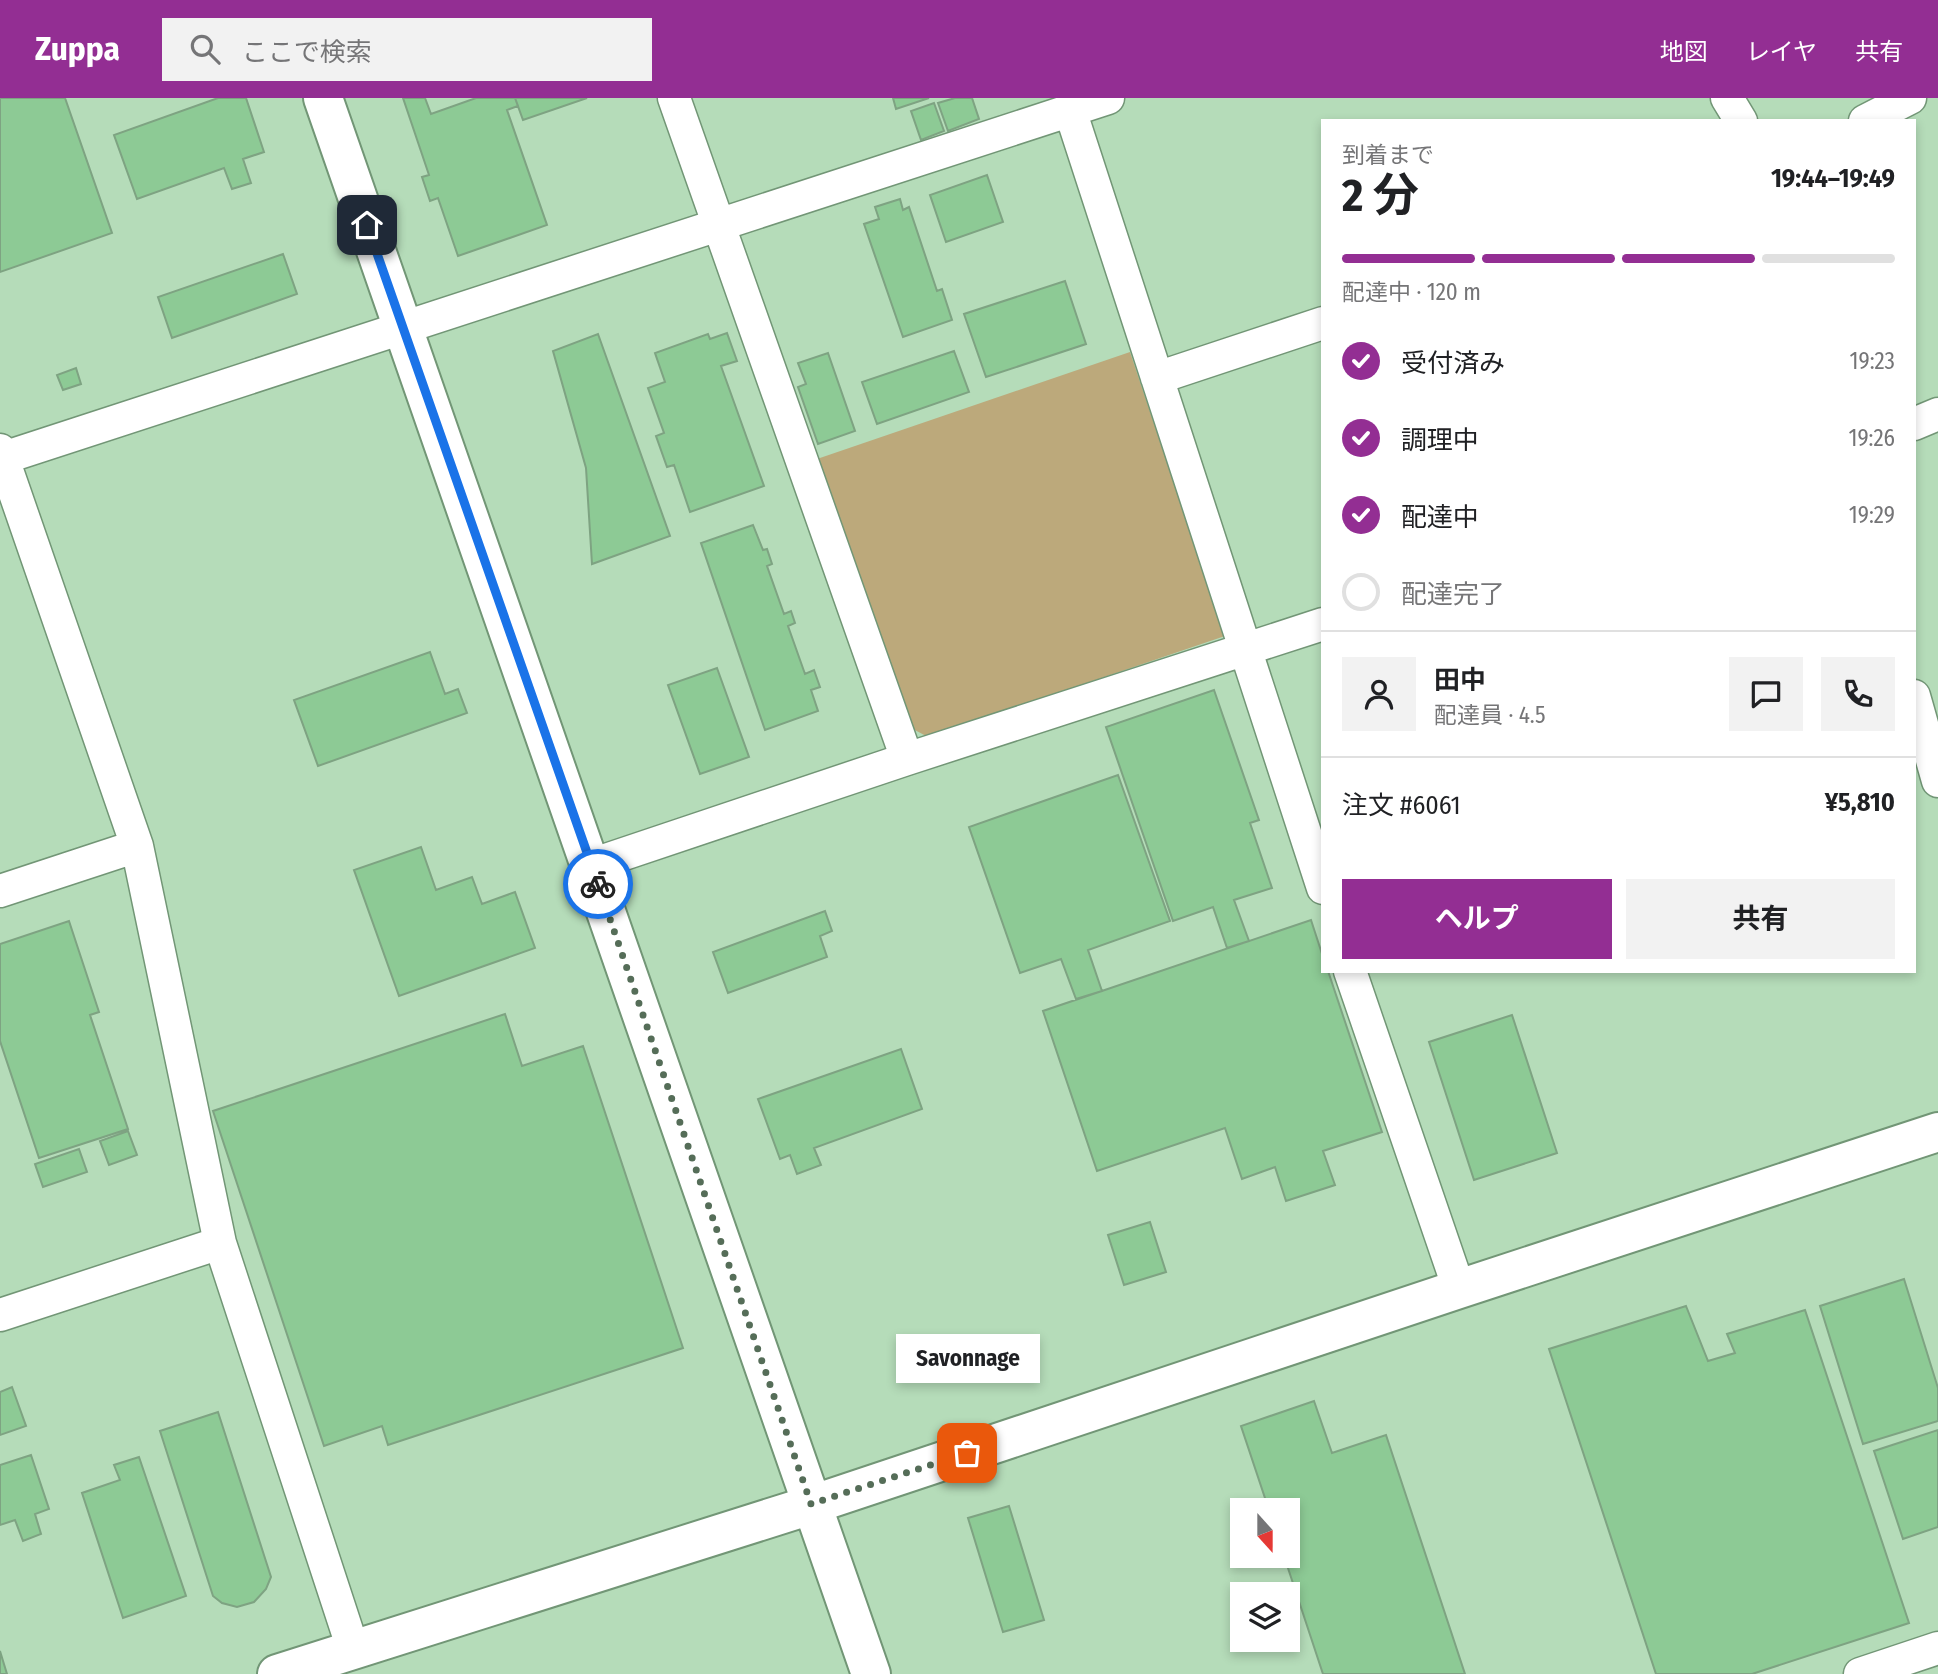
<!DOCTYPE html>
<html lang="ja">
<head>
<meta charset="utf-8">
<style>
  body { margin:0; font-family:"Fira Sans Condensed","Noto Sans JP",sans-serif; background:#f2f2f2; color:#202124; height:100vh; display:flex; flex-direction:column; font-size:26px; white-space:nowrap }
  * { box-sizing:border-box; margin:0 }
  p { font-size:23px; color:#757577 }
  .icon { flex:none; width:38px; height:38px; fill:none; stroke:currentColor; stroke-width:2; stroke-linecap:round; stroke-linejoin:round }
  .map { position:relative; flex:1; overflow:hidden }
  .side { position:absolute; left:1321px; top:21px; width:595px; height:854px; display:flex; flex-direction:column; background:#fff; border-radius:0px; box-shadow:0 4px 10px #0003 }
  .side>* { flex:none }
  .needle { width:46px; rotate:159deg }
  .controls { position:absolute; left:1230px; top:1400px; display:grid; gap:14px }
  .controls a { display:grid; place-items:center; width:70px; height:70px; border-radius:0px; background:#fff; box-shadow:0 4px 10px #0003; font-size:35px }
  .pin { position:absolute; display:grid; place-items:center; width:60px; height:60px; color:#fff; margin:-30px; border-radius:14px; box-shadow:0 4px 10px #0006 }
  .courier { position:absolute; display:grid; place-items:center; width:70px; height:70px; margin:-35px; border:5px solid #1a73e8; border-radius:50%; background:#fff; color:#222; box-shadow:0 2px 9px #0007 }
  .bubble { position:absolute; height:49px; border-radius:0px; background:#fff; box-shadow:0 4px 10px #0003; font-size:23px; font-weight:700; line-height:49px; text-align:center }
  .overview em { font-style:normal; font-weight:700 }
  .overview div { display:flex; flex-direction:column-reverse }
  .overview { display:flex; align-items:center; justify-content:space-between; height:119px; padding:0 21px }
  h1 { font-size:46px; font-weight:700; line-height:52px }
  .bar { display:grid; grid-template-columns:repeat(4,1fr); gap:10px 7px; align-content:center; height:84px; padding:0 21px }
  .bar i { height:9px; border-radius:5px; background:#e0e0e0 }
  .bar .selected { background:#932e93 }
  .bar p { grid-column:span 4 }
  .line { display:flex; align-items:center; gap:18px; padding:0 21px; border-top:2px solid #e0e0e0 }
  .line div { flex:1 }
  .round { display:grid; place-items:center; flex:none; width:74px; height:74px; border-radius:0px; background:#f2f2f2 }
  ol { padding:0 21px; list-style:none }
  li { display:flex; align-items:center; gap:21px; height:77px }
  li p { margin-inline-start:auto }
  li .icon { padding:7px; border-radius:50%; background:#932e93; color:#fff; stroke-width:4 }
  li:last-child { color:#757577 }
  li i { width:38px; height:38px; border:4px solid #e0e0e0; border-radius:50% }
  .cta { display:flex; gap:14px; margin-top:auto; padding:14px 21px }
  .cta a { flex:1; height:80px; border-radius:0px; background:#932e93; color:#fff; font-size:28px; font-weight:700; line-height:80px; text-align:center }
  .cta a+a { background:#f2f2f2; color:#202124 }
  header { display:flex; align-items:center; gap:42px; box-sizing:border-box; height:98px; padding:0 35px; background:#932e93; color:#fff }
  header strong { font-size:33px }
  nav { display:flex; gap:38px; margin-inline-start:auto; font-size:24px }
  .search { width:490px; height:63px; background:#f2f2f2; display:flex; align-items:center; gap:18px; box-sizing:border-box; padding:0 24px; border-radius:0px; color:#757577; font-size:26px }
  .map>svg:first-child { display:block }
  .green { fill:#bca97b }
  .building { fill:#8dca95; stroke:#7ea382; stroke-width:2 }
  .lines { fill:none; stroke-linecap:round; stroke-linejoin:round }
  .minor-casing { stroke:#729676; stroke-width:35 }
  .tertiary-casing { stroke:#729676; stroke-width:42 }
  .minor { stroke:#fff; stroke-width:32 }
  .tertiary { stroke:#fff; stroke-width:38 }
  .done { stroke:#556d58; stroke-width:7; stroke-dasharray:0 12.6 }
  .route { stroke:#1a73e8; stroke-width:9 }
</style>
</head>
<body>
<header>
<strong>Zuppa</strong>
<div class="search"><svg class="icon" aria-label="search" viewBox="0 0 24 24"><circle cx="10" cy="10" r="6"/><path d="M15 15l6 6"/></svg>ここで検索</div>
<nav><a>地図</a><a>レイヤ</a><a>共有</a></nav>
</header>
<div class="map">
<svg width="1938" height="1576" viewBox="0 0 1938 1576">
  <rect width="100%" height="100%" fill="#b5dcb9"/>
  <path class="green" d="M1130,254L1225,538L928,639L911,630L817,361Z"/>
  <path class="building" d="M0,0H65L112,135L0,174Z
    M218,0H246L264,54L243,61L251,85L232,91L224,70L137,101L114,37Z
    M403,0H425L431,16L476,0H515L518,8L507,12L547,127L458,158L438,100L430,103L422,79L429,77Z
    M515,0H587L523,22Z
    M893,0H929L896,11Z
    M955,0H972L979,21L948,33L938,5Z
    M934,5L944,33L921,42L911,13Z
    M987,77L1003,124L946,144L930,97Z
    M900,101L903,112L909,109L937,193L942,191L952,222L903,239L864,126L879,121L875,109Z
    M283,156L297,196L172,240L158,199Z
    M1065,183L1086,246L986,279L964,216Z
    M727,235L737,263L721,268L764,388L690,414L674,367L667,369L656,338L664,335L648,290L665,284L655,255L708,236L710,241Z
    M598,236L670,438L592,466L586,370L553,253Z
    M954,253L969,294L877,326L862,284Z
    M828,255L855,333L818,346L798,289L806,286L798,265Z
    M76,270L81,286L63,292L57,277Z
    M753,427L763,452L767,451L772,466L767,468L784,516L791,513L795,525L788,528L805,576L814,572L820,589L811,592L818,613L765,632L701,445Z
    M430,554L445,596L458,591L467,615L318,668L294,602Z
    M717,570L749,659L700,676L668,587Z
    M1214,592L1259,722L1250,725L1272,790L1234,802L1249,843L1227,850L1213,809L1173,823L1106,629Z
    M1118,677L1170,823L1088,852L1102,893L1076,901L1061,861L1020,875L969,729Z
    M421,749L436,792L472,779L482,806L515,794L535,850L399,898L354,772Z
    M825,813L832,833L820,838L827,859L728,895L713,854Z
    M1311,822L1323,859V873H1328L1382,1034L1323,1053L1335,1087L1286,1103L1275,1069L1242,1081L1225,1030L1097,1073L1043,913Z
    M69,823L99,914L90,917L128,1031L39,1060L0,943V846Z
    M505,916L522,968L583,948L683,1250L388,1347L382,1328L324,1348L213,1013Z
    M1512,917L1557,1055L1474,1082L1429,944Z
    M901,951L922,1011L814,1050L821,1067L797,1076L790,1057L780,1061L758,1001Z
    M128,1033L137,1057L109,1067L100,1043Z
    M79,1051L87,1074L43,1089L35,1066Z
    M1150,1124L1166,1174L1124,1187L1108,1137Z
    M1904,1181L1938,1290V1323L1863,1346L1820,1208Z
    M1686,1208L1708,1263L1735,1255L1727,1236L1805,1212L1909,1525L1752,1576H1656L1549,1251Z
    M12,1289L26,1328L0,1337V1294Z
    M1314,1303L1332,1355L1386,1337L1465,1576H1323L1284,1458H1288V1412H1269L1241,1328Z
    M218,1314L271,1479L266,1491L254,1504L237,1509L222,1505L213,1498L160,1333Z
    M1938,1332V1429L1903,1441L1874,1353Z
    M31,1357L49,1411L35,1416L41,1436L23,1443L15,1422L0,1427V1367Z
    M139,1359L186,1498L123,1520L82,1395L120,1382L114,1367Z
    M1009,1408L1044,1522L1003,1534L968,1420Z
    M0,1553L7,1576H0Z"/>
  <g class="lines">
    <g class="minor-casing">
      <path id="minor" d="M674,0L907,661
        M1727,0L1741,23
        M1070,12L1323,790
        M1865,23L1910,0
        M1157,280L1323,225
        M1914,326L1938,316
        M0,352L137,748L220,1145L353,1551
        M0,361L1108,0
        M1914,598L1938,683
        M591,767L907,661L1323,526
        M0,793L137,748
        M1350,873L1459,1191
        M0,1217L220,1145
        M1860,1576L1938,1550"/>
    </g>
    <g class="tertiary-casing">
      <path id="tertiary" d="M323,0L871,1576
        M277,1576L811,1407L1459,1191L1938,1034"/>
    </g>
    <use href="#minor" class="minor"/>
    <use href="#tertiary" class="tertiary"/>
  </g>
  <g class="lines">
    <path class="done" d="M598,786L811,1406L967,1355"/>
    <path class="route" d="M367,127L598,786"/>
  </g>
</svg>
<div class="controls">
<a><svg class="needle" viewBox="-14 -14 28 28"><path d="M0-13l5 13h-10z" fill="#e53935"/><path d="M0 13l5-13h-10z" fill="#757577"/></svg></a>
<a><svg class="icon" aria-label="layers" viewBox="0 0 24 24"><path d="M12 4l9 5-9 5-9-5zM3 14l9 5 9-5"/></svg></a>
</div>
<div class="pin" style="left:967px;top:1355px;background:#ea580c"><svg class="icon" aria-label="bag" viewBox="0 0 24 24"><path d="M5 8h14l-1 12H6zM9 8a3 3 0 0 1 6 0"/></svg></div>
<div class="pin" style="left:367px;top:127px;background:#1f2937"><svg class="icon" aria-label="home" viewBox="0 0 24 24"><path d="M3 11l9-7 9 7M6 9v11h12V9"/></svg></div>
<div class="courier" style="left:598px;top:786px"><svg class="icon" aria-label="bike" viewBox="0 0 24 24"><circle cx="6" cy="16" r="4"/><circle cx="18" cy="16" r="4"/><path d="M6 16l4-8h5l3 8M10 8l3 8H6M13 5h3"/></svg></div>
<div class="bubble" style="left:896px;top:1236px;width:144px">Savonnage</div>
<section class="side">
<div class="overview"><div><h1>2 分</h1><p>到着まで</p></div><em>19:44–19:49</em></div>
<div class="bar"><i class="selected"></i><i class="selected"></i><i class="selected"></i><i></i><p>配達中 · 120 m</p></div>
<ol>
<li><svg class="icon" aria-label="check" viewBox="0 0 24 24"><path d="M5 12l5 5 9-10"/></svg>受付済み<p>19:23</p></li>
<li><svg class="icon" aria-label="check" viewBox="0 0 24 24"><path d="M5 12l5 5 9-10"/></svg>調理中<p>19:26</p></li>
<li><svg class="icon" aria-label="check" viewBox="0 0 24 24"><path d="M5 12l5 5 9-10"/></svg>配達中<p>19:29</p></li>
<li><i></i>配達完了</li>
</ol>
<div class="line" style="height:126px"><a class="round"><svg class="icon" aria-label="person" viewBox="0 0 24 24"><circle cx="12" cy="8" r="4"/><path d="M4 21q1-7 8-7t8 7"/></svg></a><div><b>田中</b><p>配達員 · 4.5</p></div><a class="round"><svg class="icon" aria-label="chat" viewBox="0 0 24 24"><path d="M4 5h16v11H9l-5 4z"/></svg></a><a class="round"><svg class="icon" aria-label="phone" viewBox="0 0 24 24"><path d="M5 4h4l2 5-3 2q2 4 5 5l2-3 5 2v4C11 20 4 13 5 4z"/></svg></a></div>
<div class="line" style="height:91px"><div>注文 #6061</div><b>¥5,810</b></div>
<div class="cta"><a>ヘルプ</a><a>共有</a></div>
</section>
</div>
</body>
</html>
